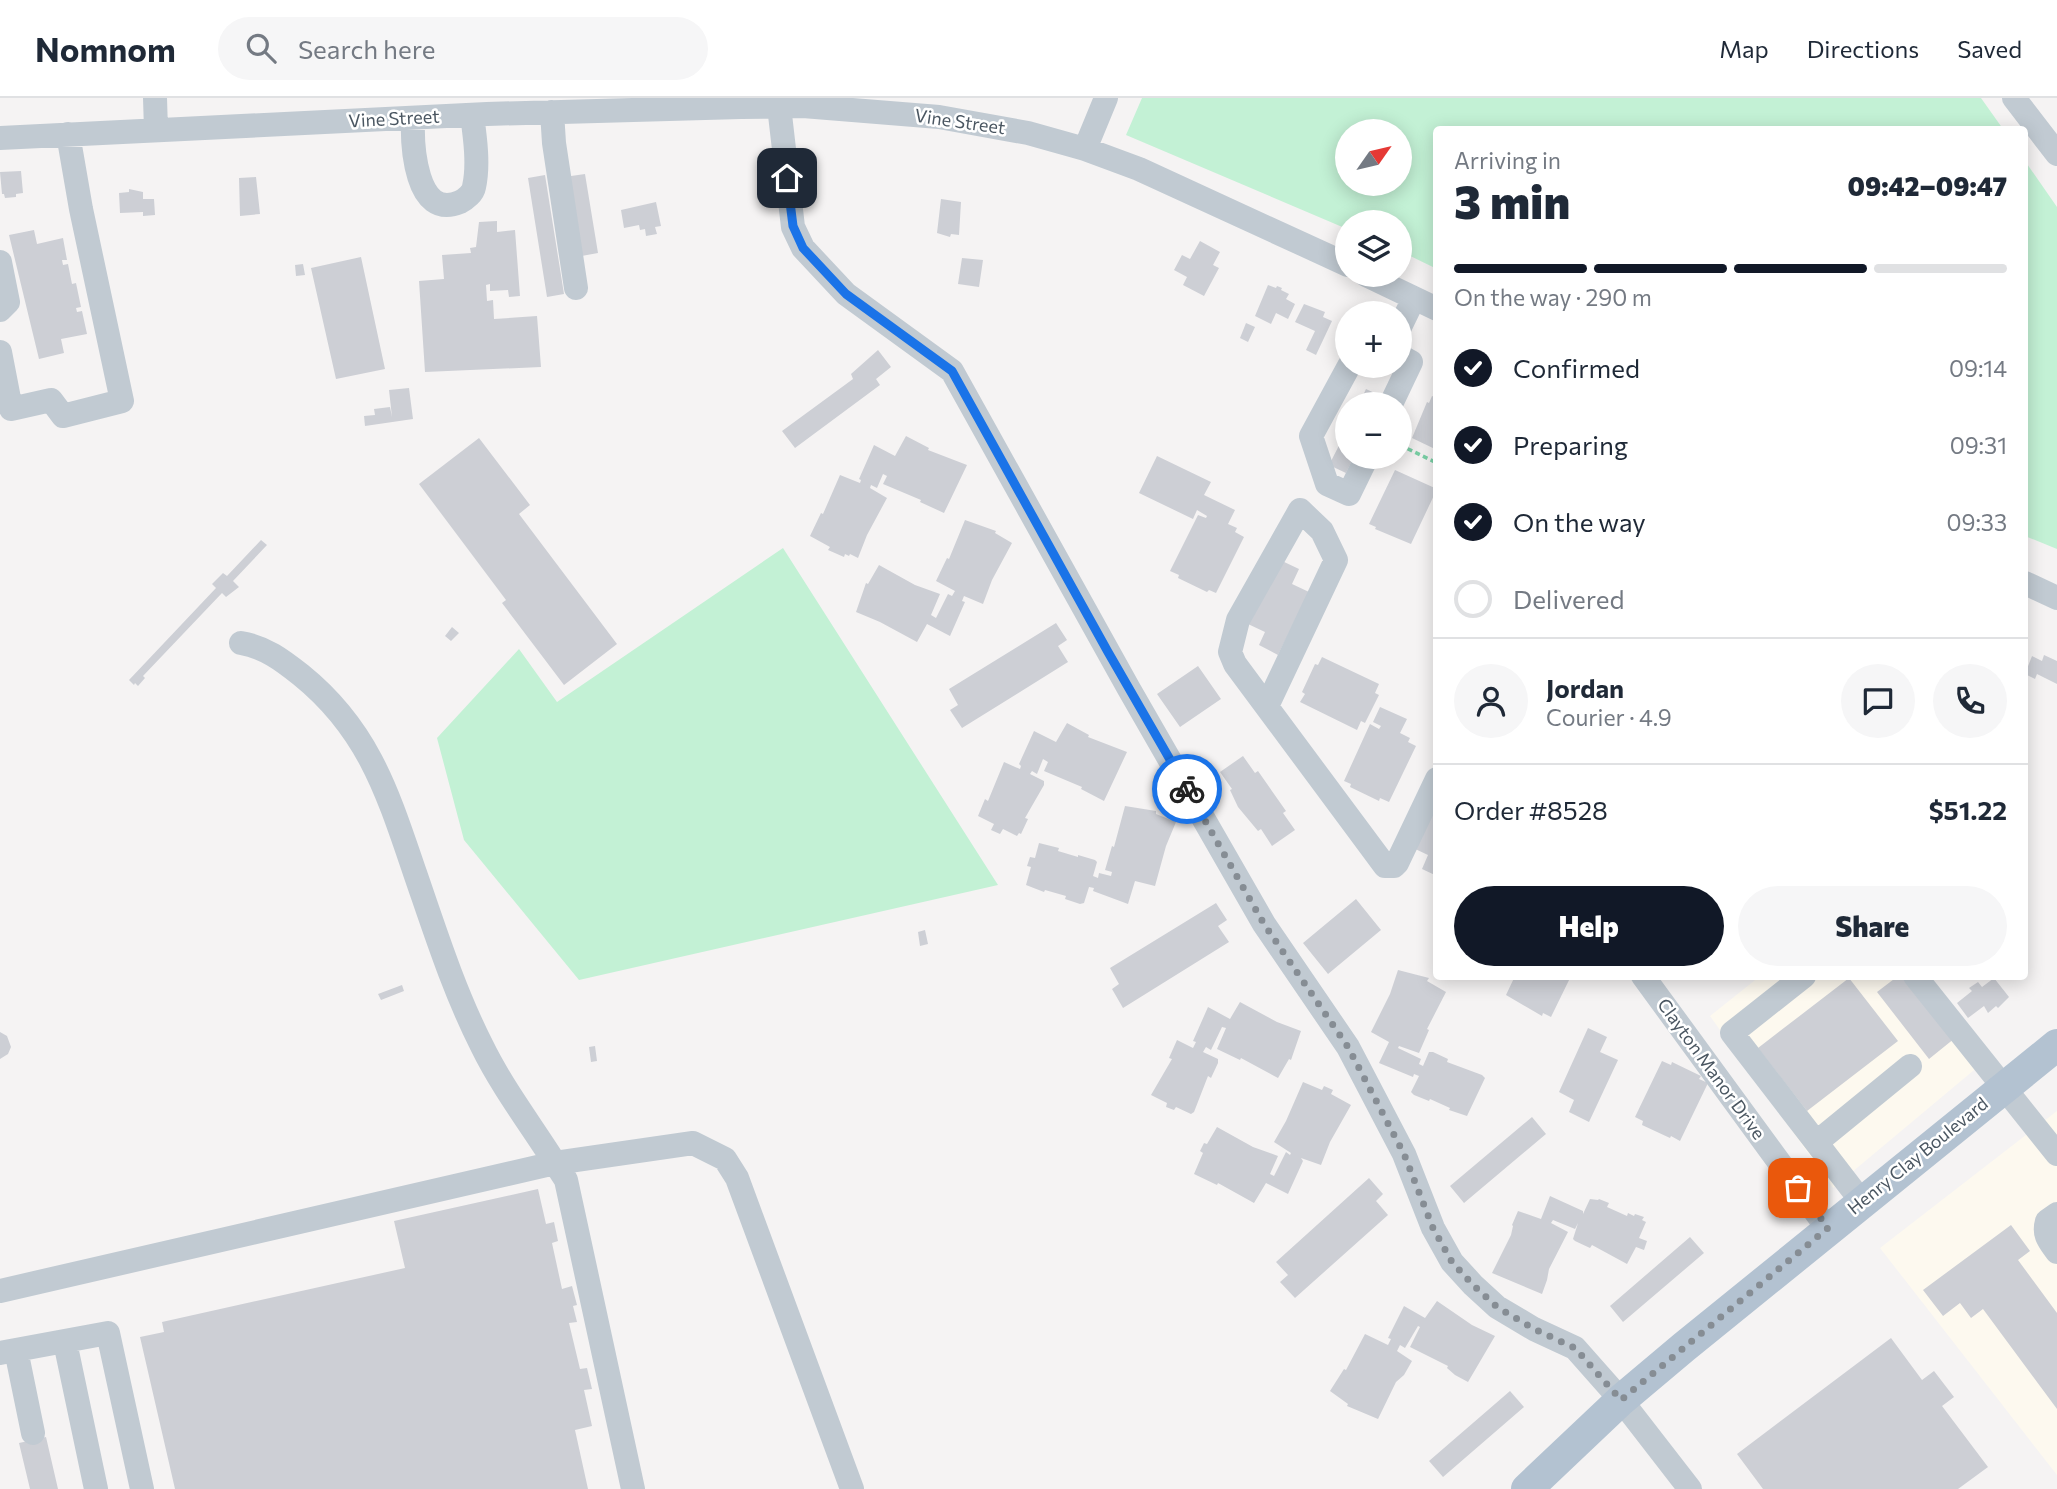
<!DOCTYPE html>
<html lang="en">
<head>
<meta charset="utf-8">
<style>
  body { margin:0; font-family:Commissioner,sans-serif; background:#f6f6f7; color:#1f2937; height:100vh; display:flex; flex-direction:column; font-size:26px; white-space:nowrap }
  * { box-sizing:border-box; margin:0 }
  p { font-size:23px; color:#747a83 }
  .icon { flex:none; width:38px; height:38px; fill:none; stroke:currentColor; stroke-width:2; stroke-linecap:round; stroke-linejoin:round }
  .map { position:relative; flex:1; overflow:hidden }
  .details { position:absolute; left:1433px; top:28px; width:595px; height:854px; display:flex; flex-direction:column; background:#fff; border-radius:7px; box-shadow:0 4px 18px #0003 }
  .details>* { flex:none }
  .needle { width:46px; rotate:56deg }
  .controls { position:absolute; left:1335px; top:21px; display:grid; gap:14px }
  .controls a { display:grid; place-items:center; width:77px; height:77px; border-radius:50%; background:#fff; box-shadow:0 4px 18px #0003; font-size:35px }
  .pin { position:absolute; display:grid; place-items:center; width:60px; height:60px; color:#fff; margin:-30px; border-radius:14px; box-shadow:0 4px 10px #0006 }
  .courier { position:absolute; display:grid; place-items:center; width:70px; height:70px; margin:-35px; border:5px solid #1a73e8; border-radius:50%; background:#fff; color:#222; box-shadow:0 2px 9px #0007 }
  .summary em { font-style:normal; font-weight:800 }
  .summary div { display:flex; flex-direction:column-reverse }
  .summary { display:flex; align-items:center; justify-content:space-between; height:119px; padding:0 21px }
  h1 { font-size:46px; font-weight:800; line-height:52px }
  .bar { display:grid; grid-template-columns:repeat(4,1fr); gap:10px 7px; align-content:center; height:84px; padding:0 21px }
  .bar i { height:9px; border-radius:5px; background:#e0e1e3 }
  .bar .current { background:#111827 }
  .bar p { grid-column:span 4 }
  .line { display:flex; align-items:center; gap:18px; padding:0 21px; border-top:2px solid #e0e1e3 }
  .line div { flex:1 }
  .round { display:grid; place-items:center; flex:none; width:74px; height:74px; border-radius:37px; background:#f6f6f7 }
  ol { padding:0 21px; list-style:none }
  li { display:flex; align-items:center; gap:21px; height:77px }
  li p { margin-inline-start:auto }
  li .icon { padding:7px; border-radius:50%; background:#111827; color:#fff; stroke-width:4 }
  li:last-child { color:#747a83 }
  li i { width:38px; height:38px; border:4px solid #e0e1e3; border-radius:50% }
  .primary-button { display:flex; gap:14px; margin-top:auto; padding:14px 21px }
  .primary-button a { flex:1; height:80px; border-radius:42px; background:#111827; color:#fff; font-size:28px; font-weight:800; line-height:80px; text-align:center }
  .primary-button a+a { background:#f6f6f7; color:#1f2937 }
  header { display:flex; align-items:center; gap:42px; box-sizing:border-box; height:98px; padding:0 35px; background:#fff; border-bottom:2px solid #e0e1e3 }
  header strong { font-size:33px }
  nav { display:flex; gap:38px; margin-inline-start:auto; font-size:24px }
  .search { width:490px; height:63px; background:#f6f6f7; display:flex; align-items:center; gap:18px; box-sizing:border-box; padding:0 24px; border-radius:38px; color:#747a83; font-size:26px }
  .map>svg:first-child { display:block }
  .commercial { fill:#fdf9ef }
  .green { fill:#c3f1d5; fill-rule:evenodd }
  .building { fill:#cdcfd5 }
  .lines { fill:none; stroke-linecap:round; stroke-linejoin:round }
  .path { stroke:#7ad0a6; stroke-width:3.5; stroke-dasharray:5 3.5; stroke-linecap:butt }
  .minor { stroke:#c1cad2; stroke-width:24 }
  .major { stroke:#b3c2d1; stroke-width:32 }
  .done { stroke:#868d94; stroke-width:7; stroke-dasharray:0 12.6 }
  .route { stroke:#1a73e8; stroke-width:9 }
  .labels { text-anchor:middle; stroke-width:5; stroke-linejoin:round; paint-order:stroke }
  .street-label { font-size:18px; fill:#4a5661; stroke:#fff }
</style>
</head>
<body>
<header>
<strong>Nomnom</strong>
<div class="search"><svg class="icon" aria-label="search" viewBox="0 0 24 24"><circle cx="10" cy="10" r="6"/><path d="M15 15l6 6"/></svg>Search here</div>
<nav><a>Map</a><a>Directions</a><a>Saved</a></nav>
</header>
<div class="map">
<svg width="2057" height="1391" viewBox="0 0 2057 1391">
  <rect width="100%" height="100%" fill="#f5f3f3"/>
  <path class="commercial" d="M1759,879H1929L1992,957L1833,1090L1710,918Z
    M2057,1013V1377L1880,1150Z"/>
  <path class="green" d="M1142,0H1981L2003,31L1437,32V171L1400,153V124H1348L1347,131L1126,37ZM1348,33H1400V86H1348Z
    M2025,63L2057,109V451L2025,438Z
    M783,450L998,787L579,882L464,742L437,640L519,551L557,604Z"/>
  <path class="building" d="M21,73L23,95L16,96V99L5,100L4,96H2L0,74Z
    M585,76L598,155L576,159L564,79Z
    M545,77L564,196L547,199L528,80Z
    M256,79L260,116L240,118L239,80Z
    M129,91L143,94V101H154L155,117L143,118V114L120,115L119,95L129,94Z
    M941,101L961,104L959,137L951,136L950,139L937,135Z
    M656,104L661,128L655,129L657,136L646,138L645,131L640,132L639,127L624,130L621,112Z
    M497,123V134L515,132L520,198L509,199L508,192L490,193V186L486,187L487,203L493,202L494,221L537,218L541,269L425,274L419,183L444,181L442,157L471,155L470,150L476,149L479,124Z
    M34,132L37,146L63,140L67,162H62L63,167L68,166L72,186L76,185L81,209L76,210L77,214L82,213L87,236L61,241L64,255L39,261L9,137Z
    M1200,143L1220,154L1213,167L1219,170L1204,198L1183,187L1187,179L1174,172L1182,157L1190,161Z
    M361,159L385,271L336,281L311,170Z
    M962,160L983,162L979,189L958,186Z
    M303,166L305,177L296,178L295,167Z
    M1268,187L1276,190L1277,188L1282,190L1281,192L1289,196L1286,201L1295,206L1288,221L1276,215L1271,226L1255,218Z
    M1304,206L1325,214L1323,219L1332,223L1316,257L1306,252L1315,233L1295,224Z
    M1246,225L1255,229L1248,244L1240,240Z
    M878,252L891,269L876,281L880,287L795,350L782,333L853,281L851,276Z
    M409,290L413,321L365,328L364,318L375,317L374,311L390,309L392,319L389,292Z
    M1366,291L1383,299L1380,306H1359Z
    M1432,298L1437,300V352L1412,340L1427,304L1429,305Z
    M1348,330V359H1354L1346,375L1329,367Z
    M906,338L929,350L928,352L967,367L944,415L920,404L921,402L883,386L887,378L883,376L877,390L871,387L870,390L887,400L867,437L858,460L850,456L849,458L845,456L844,459L828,452L830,449L810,438L821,415L823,416L840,377L860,385L861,382L859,381L874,347L895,358Z
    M479,340L530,407L519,416L617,546L564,587L502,505L506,502L419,386Z
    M1157,358L1211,384L1204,397L1235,412L1228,426L1237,430L1235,434L1244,439L1216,495L1209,492L1207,494L1178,480L1179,477L1170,473L1198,417L1206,420L1207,418L1197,412L1193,421L1139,395Z
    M1395,372L1437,391L1411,446L1375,431L1376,429L1369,426Z
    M965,422L996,433L995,435L1012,445L992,482L983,506L964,498L962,503L965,504L950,538L927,526L917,544L880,524L856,514L866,485L868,486L879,467L915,487L940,496L931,517L936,520L948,496L952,498L955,493L936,483L947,460L949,461Z
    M261,442L267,447L233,483L239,489L226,499L222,495L143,578L145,580L138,588L135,585L134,587L129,582L216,490L212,486L223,475L227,478Z
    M1280,462L1299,471L1292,486L1309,494L1278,557L1259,547L1265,534L1248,526Z
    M1056,525L1067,542L1058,548L1068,564L962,630L950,612L958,607L949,591Z
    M452,529L459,535L451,543L445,538Z
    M2044,557L2057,563V586L2037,576L2035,581L2025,576L2032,558L2042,563Z
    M1322,559L1379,586L1375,595L1379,597L1365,625L1361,623L1357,632L1300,604L1305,596L1302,594L1315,566L1318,567Z
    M1198,568L1221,601L1180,629L1157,596Z
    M1380,609L1407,621L1400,635L1410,640L1408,644L1416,648L1389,704L1380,700L1379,703L1350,689L1351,686L1344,683L1370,626L1379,631L1381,628L1373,624Z
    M1067,625L1089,637L1088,639L1127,654L1104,703L1081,691L1082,689L1044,673L1048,664L1043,661L1037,676L1032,673L1030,676L1044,683V687L1025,720L1028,721L1021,736L1019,735L1017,738L1003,731L1000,736L991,732L994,726L978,718L985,701L988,703L1004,664L1020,671L1021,668L1019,666L1034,633L1056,644Z
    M1243,658L1255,675L1258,673L1286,713L1283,715L1295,732L1272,748L1261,731L1258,733L1238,709L1230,692L1232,691L1220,674Z
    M1437,696V778L1422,771L1428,757L1411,749Z
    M1125,708L1156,713V716L1176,724L1166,748L1155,788L1135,783L1128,806L1093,793L1094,790L1089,789L1084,805L1080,806L1065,801L1066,798L1045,792L1044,794L1026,787L1031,769L1027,768L1030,759L1035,760L1039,745L1059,750L1058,753L1078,759V757L1095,762L1097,764L1093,778L1098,780L1099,775L1111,778L1112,774L1105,772L1112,748L1114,749Z
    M1356,801L1381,832L1328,876L1303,845Z
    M1216,805L1227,822L1218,828L1229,844L1123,910L1112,891L1119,886L1110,870Z
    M925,832L928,846L920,848L918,834Z
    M1398,872L1429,880L1427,883L1446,894L1427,931L1429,932L1419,955L1399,948L1398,950L1421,961L1419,966L1423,968L1429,954H1433L1448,961L1447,964L1482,977L1485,980L1467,1018L1449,1012L1450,1010L1430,1001L1429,1003L1414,997L1411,994L1419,978L1414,976L1413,979L1379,965L1389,944L1371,934L1390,896Z
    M1515,878H1571L1551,919L1543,915L1542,918L1506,897Z
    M1898,878H1907L1955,940L1929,961L1877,894Z
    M1849,880L1898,943L1807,1013L1758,950Z
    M1994,880L2009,899L1998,910L1996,908L1988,915L1984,908L1968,920L1957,905L1972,893L1969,890L1978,884L1982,889Z
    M402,887L404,893L381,902L378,896Z
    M1240,904L1277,924L1301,933L1291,962L1289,961L1278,980L1241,960L1240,962L1217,951L1226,930L1222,929L1211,952L1206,949L1203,954L1218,961V965L1211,980L1208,978L1194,1014L1191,1016L1176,1009L1174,1012L1166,1009L1167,1005L1151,997L1172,961L1169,960L1177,942L1193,950L1196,944L1193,943L1208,909L1230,921Z
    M1588,930L1607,939L1600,954L1618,962L1589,1024L1569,1014L1574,1002L1559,994Z
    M0,934L7,938L11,949L8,956L0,961Z
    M595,948L597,963L591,964L589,949Z
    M1662,963L1671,967L1672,964L1701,978L1699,981L1708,985L1680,1043L1671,1038L1670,1040L1642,1027L1643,1023L1635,1019Z
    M1303,984L1322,992L1324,988L1333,992L1331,996L1351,1007L1330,1044L1321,1067L1301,1060L1303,1063L1288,1096L1266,1085L1254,1105L1218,1085L1217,1087L1194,1076L1203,1055L1200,1053L1204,1045L1207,1046L1217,1029L1253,1049L1278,1058L1270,1076L1274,1078L1286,1054L1290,1057L1291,1055L1274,1044L1286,1023Z
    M1532,1019L1546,1036L1464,1105L1450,1088Z
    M1369,1080L1383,1096L1376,1103L1388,1117L1295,1200L1280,1184L1288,1177L1276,1164Z
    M538,1091L546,1126L554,1124L558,1143L552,1145L562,1191L572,1188L577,1207L573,1208L577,1224L569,1225L580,1271L587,1270L592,1291L584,1292L592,1328L575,1332L588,1391H175L140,1239L164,1234L162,1224L405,1170L394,1123Z
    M1550,1098L1583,1113V1116L1590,1101L1598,1102L1599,1101L1609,1105L1607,1109L1627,1118L1628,1115L1634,1118L1635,1116L1644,1119L1642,1122L1646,1124L1639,1140L1647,1143L1644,1152L1636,1149L1627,1166L1592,1147L1590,1150L1575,1143L1573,1141L1578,1125L1575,1131L1553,1122L1551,1125L1568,1134L1549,1171L1547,1182L1542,1196L1492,1175L1511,1137L1513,1128L1512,1127L1518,1113L1541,1121Z
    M2011,1127L2030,1153L2018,1162L2057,1215V1311L1983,1211L1971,1220L1960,1205L1943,1218L1923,1192Z
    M1690,1139L1704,1155L1623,1224L1610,1208Z
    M1437,1203L1472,1227L1495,1238L1468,1284L1455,1277L1447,1270L1448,1268L1410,1249L1420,1229L1418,1228L1405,1250L1400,1247L1397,1253L1412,1263L1404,1277L1396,1284L1378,1321L1347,1308L1348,1306L1330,1293L1344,1271L1346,1272L1365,1236L1388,1247L1391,1241L1388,1240L1404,1208L1425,1220Z
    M1891,1240L1922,1282L1934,1273L1954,1299L1942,1308L1988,1369L1958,1391H1763L1737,1356Z
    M1510,1293L1524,1309L1443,1379L1429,1363Z
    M46,1339L58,1391H30L19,1345Z"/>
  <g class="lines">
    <path class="path" d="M1400,347L1437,365"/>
    <path class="minor" d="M155,0L156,32
      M2014,0L2057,56
      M779,8L793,129L803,150L846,196L952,273L1129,591L1264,826L1348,949L1404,1056L1433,1130L1452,1164L1473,1187L1497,1209L1534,1231L1575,1250L1621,1302L1690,1391
      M552,14L554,45L576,190
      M413,20C412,46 415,123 460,104C466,101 473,95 474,89C479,67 475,39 472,17
      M0,40L487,16L741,9L803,8L939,19L1028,35L1085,51L1139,71L1348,167
      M1085,51L1106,0
      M0,164L8,204L0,212
      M1366,177L1437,211
      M1400,229L1414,200
      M0,254L11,311L51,302L63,318L122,303L81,111L68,36
      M1349,268L1311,338L1327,386L1349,396L1367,359
      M1391,306L1411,264L1400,258
      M2025,485L2057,500
      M241,545C265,549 282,562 301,577C369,632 388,696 415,775C435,833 454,893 482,948C502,989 531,1027 555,1065L693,1045L725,1061L737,1080L852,1391
      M1267,608L1336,462L1322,433L1300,412L1238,522L1230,554L1235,566L1385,768H1394L1397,765L1437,681
      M1643,878L1828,1131
      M1804,878L1732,935L1862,1104
      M1915,878L2057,1056
      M1817,1044L1910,968
      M2057,1116L2047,1123C2043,1137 2049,1143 2057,1154
      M0,1193L555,1065L566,1082L633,1391
      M65,1244L96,1391
      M16,1252L33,1335
      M0,1255L108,1235L142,1391"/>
    <path class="major" d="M1527,1391L1621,1302L1684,1249L2057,947"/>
  </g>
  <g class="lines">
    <path class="done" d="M1187,691L1264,826L1348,949L1404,1056L1433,1130L1452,1164L1473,1187L1497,1209L1534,1231L1575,1250L1621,1302L1828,1130L1798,1090"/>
    <path class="route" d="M787,80L793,128L803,150L846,196L952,273L1108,554L1187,691"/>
  </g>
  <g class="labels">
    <g class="street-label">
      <text transform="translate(394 21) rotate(-3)" y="6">Vine Street</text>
      <text transform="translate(960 24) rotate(8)" y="6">Vine Street</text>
      <text transform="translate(1711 971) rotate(54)" y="6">Clayton Manor Drive</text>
      <text transform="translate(1918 1058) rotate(-39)" y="6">Henry Clay Boulevard</text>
    </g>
  </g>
</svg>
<div class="controls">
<a><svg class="needle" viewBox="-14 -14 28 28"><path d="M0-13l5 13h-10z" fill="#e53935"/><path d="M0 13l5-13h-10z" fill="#747a83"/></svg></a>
<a><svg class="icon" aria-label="layers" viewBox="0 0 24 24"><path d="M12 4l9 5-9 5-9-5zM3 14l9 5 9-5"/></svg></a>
<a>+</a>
<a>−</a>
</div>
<div class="pin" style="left:1798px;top:1090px;background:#ea580c"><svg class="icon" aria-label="bag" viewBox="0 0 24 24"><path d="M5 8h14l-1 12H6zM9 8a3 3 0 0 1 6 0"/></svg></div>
<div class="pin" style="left:787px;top:80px;background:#1f2937"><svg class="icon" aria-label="home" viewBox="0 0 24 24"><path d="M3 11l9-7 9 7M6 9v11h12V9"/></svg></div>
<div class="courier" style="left:1187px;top:691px"><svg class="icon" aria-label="bike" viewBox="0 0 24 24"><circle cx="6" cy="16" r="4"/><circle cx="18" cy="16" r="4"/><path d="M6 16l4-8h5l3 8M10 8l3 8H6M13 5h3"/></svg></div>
<section class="details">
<div class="summary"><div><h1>3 min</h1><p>Arriving in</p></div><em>09:42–09:47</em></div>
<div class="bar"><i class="current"></i><i class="current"></i><i class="current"></i><i></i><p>On the way · 290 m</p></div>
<ol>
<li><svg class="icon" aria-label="check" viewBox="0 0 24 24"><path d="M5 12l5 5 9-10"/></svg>Confirmed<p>09:14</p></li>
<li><svg class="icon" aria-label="check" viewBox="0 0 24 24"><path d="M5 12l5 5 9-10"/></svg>Preparing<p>09:31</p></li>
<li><svg class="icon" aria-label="check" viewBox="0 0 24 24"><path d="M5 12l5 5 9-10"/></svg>On the way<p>09:33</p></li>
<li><i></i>Delivered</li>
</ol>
<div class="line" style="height:126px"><a class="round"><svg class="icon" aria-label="person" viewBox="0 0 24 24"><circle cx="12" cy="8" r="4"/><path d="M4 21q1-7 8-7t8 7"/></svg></a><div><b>Jordan</b><p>Courier · 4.9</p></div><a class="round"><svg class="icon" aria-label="chat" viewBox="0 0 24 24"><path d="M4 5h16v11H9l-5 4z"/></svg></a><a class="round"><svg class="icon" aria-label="phone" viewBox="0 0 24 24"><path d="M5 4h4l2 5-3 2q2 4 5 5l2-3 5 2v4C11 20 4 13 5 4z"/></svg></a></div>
<div class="line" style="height:91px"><div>Order #8528</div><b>$51.22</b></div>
<div class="primary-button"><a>Help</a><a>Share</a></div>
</section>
</div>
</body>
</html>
